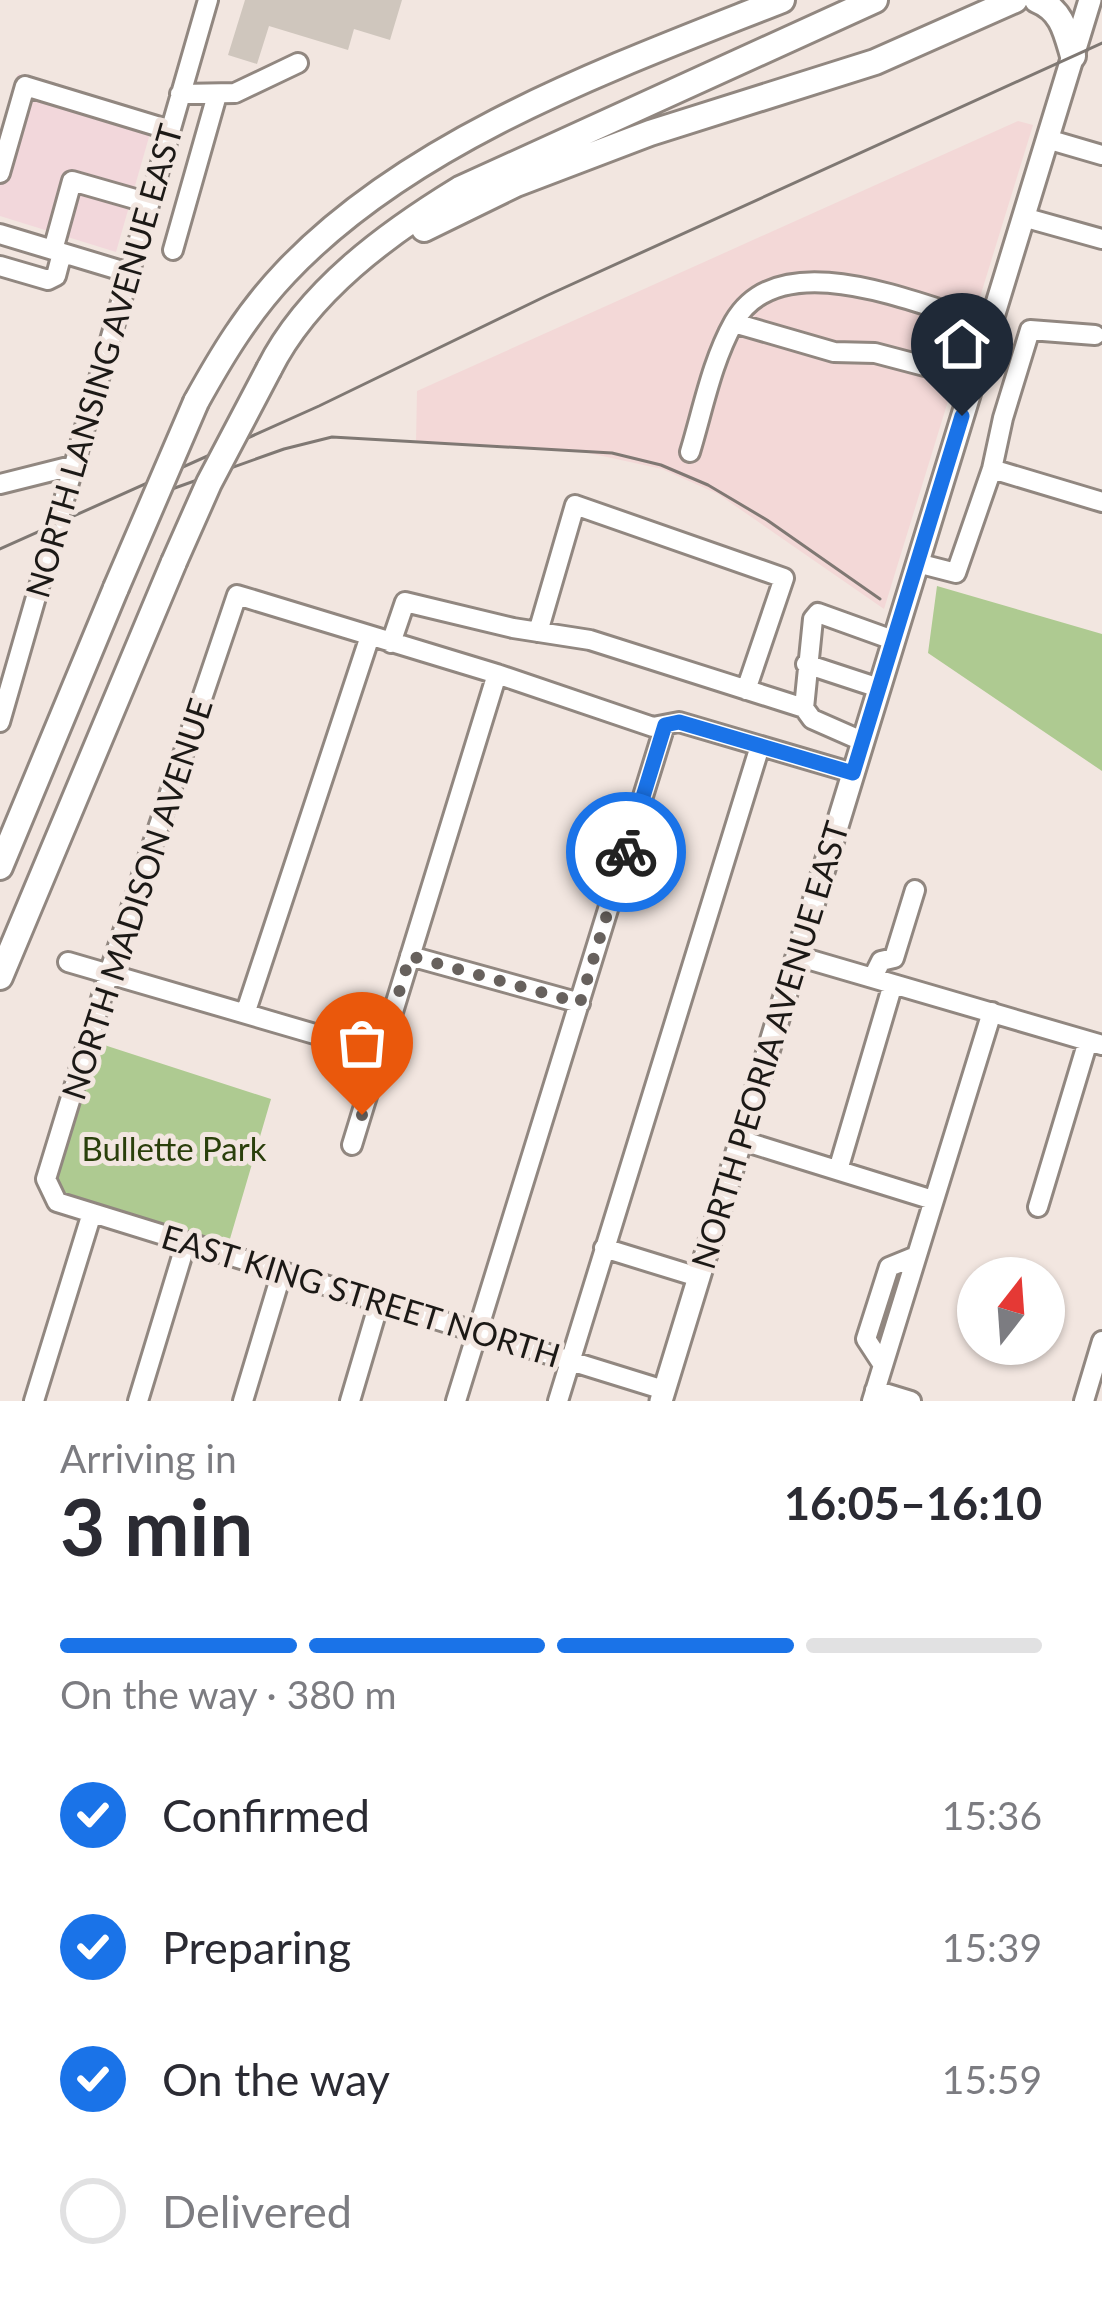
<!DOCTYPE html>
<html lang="en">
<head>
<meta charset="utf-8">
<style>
  body { margin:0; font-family:Lato,sans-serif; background:#f7f7f7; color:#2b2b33; height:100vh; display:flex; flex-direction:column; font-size:45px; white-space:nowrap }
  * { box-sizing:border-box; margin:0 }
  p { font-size:39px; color:#7c7c81 }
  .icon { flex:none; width:66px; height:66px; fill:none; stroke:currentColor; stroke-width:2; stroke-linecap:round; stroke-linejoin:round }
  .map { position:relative; height:1401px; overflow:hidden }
  .drawer { display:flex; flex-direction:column; background:#fff; flex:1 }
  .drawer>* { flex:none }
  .needle { width:78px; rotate:17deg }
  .tools { position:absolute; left:957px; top:1257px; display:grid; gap:24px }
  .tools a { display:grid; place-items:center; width:108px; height:108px; border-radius:50%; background:#fff; box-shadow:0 3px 9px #0004; font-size:60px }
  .pin { position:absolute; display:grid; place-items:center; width:102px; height:102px; color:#fff; margin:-123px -51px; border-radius:50% 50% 50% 0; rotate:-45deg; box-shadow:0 0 12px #0007 }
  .pin .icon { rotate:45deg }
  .courier { position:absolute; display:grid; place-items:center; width:120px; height:120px; margin:-60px; border:9px solid #1a73e8; border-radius:50%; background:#fff; color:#222; box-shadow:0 3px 15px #0007 }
  .head em { font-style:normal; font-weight:700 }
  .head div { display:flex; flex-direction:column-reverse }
  .head { display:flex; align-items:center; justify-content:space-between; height:204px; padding:0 60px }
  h1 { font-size:78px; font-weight:700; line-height:90px }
  .bar { display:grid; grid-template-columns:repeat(4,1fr); gap:18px 12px; align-content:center; height:144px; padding:0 60px }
  .bar i { height:15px; border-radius:9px; background:#e1e1e2 }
  .bar .on { background:#1a73e8 }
  .bar p { grid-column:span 4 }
  ol { padding:0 60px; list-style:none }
  li { display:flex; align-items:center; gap:36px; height:132px }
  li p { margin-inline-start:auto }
  li .icon { padding:12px; border-radius:50%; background:#1a73e8; color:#fff; stroke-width:4 }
  li:last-child { color:#7c7c81 }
  li i { width:66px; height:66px; border:6px solid #e1e1e2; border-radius:50% }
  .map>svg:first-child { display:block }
  .commercial { fill:#f2d7db }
  .industrial { fill:#f3d8d7 }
  .green { fill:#aeca91 }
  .building { fill:#cfc6bd }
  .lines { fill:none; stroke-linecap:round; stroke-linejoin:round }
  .minor-casing { stroke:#918780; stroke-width:24 }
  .major-casing { stroke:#918780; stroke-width:27 }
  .highway-casing { stroke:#918780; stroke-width:30 }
  .minor { stroke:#fff; stroke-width:18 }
  .major { stroke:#fff; stroke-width:21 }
  .highway { stroke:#fff; stroke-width:24 }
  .rail { stroke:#7f7873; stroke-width:3 }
  .highway-bridge-casing { stroke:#918780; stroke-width:30; stroke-linecap:butt }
  .highway-bridge { stroke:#fff; stroke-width:24 }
  .done { stroke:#67615d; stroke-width:12; stroke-dasharray:0 21.6 }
  .route { stroke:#1a73e8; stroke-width:15 }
  .labels { text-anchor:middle; stroke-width:10; stroke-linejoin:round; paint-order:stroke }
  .street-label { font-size:33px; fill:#1c1916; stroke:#f2e6e0 }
  .park-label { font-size:33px; fill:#2a3f0b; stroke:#f2e6e0 }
</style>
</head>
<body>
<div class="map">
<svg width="1102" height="1401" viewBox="0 0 1102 1401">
  <rect width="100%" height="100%" fill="#f2e6e0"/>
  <path class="commercial" d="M18,74L155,116L116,252L0,216V135Z"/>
  <path class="industrial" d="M1018,121L1033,125L884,609L718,494L662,469L584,452L416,442L417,391Z"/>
  <path class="green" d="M937,586L1102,634V771L928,653Z
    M98,1043L271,1099L227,1249L67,1197L57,1182L58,1172Z"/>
  <path class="building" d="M245,0H402L390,40L354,29L348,50L269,26L257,64L228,55Z"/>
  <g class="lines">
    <g class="minor-casing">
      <path id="minor" d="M180,94L235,93L298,63
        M1047,139L1102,155
        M0,173L25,86L170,130
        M1023,217L1102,239
        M0,234L129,273
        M53,250L72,181L149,203
        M173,250L217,95
        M0,266L48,280L56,276L62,253
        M734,323L834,352L875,353L974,379
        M690,452C703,409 712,361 734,322C781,240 922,307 990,325
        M992,469L1003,418L1030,330L1095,335
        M0,484L76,465
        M917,563L956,573L992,469L1102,502
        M538,632L575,505L784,578L746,690
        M391,643L405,602L513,628L590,640L804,708
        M806,664L879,688
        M0,722L208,0
        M862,741L812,719L804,708L813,619L818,613L893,640
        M410,956L580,1003
        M797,956L1102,1045
        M68,962L380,1053
        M873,977L881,961L894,958L915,890
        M246,1011L370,636
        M740,1140L933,1200
        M352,1145L497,674
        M838,1170L893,984
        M1038,1207L1088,1041
        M604,1248L698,1277
        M883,1365L866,1339L889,1267L916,1256
        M664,1390L57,1202L46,1179L109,973L237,595L497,674L653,727L679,722L853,773
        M875,1390L911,1401
        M34,1401L92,1213
        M138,1401L186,1243
        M243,1401L281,1275
        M350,1401L379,1303
        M456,1401L665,725
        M558,1401L760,746
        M872,1401L992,1012
        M1084,1401L1102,1341"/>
    </g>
    <g class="major-casing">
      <path id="major" d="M661,1401L1090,0"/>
    </g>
    <g class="highway-casing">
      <path id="highway" d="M1037,0C1062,10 1066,32 1073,56
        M424,229L516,184L650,133L875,62L1015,0
        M269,369C308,291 388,233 460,189L875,0
        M196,402C222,355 248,312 285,273C411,139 613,67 782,0
        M0,867L116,588
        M0,977L174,562"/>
    </g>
    <use href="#minor" class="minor"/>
    <use href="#major" class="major"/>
    <use href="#highway" class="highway"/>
    <path class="rail" d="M172,489L284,449L332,437L612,453L661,465L708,485L767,520L880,599
      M0,549L319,406L546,296L1102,43"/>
    <g class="highway-bridge-casing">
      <path id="highway-bridge" d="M174,562L209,483L269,369
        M116,588L196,402"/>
    </g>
    <use href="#highway-bridge" class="highway-bridge"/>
  </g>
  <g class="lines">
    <path class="done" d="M362,1115L410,956L580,1003L626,852"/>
    <path class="route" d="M626,852L665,725L679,722L853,773L962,416"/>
  </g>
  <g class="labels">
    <g class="street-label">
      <text transform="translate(104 361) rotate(-74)" y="12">NORTH LANSING AVENUE EAST</text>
      <text transform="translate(137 899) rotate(-72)" y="12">NORTH MADISON AVENUE</text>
      <text transform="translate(770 1045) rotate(-73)" y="12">NORTH PEORIA AVENUE EAST</text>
      <text transform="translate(361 1296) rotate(17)" y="12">EAST KING STREET NORTH</text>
    </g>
    <g class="park-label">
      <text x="174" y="1161">Bullette Park</text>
    </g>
  </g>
</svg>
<div class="tools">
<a><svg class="needle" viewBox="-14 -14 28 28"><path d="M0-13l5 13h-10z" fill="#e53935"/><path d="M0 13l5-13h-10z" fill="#7c7c81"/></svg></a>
</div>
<div class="pin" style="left:362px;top:1115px;background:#ea580c"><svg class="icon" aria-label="bag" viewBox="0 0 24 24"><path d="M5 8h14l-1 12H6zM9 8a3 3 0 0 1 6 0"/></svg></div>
<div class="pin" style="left:962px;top:416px;background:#1f2937"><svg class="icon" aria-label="home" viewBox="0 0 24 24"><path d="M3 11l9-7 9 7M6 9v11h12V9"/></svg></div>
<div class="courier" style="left:626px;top:852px"><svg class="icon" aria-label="bike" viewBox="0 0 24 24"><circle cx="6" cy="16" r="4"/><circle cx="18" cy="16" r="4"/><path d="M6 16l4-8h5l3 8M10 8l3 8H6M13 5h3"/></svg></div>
</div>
<section class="drawer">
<div class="head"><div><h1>3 min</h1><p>Arriving in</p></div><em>16:05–16:10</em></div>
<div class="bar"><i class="on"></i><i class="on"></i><i class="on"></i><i></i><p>On the way · 380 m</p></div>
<ol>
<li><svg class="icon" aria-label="check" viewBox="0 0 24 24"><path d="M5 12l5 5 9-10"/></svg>Confirmed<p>15:36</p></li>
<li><svg class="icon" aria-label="check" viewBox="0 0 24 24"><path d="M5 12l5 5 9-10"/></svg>Preparing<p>15:39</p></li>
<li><svg class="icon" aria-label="check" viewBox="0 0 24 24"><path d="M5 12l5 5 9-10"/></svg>On the way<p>15:59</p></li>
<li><i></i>Delivered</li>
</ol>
</section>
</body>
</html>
